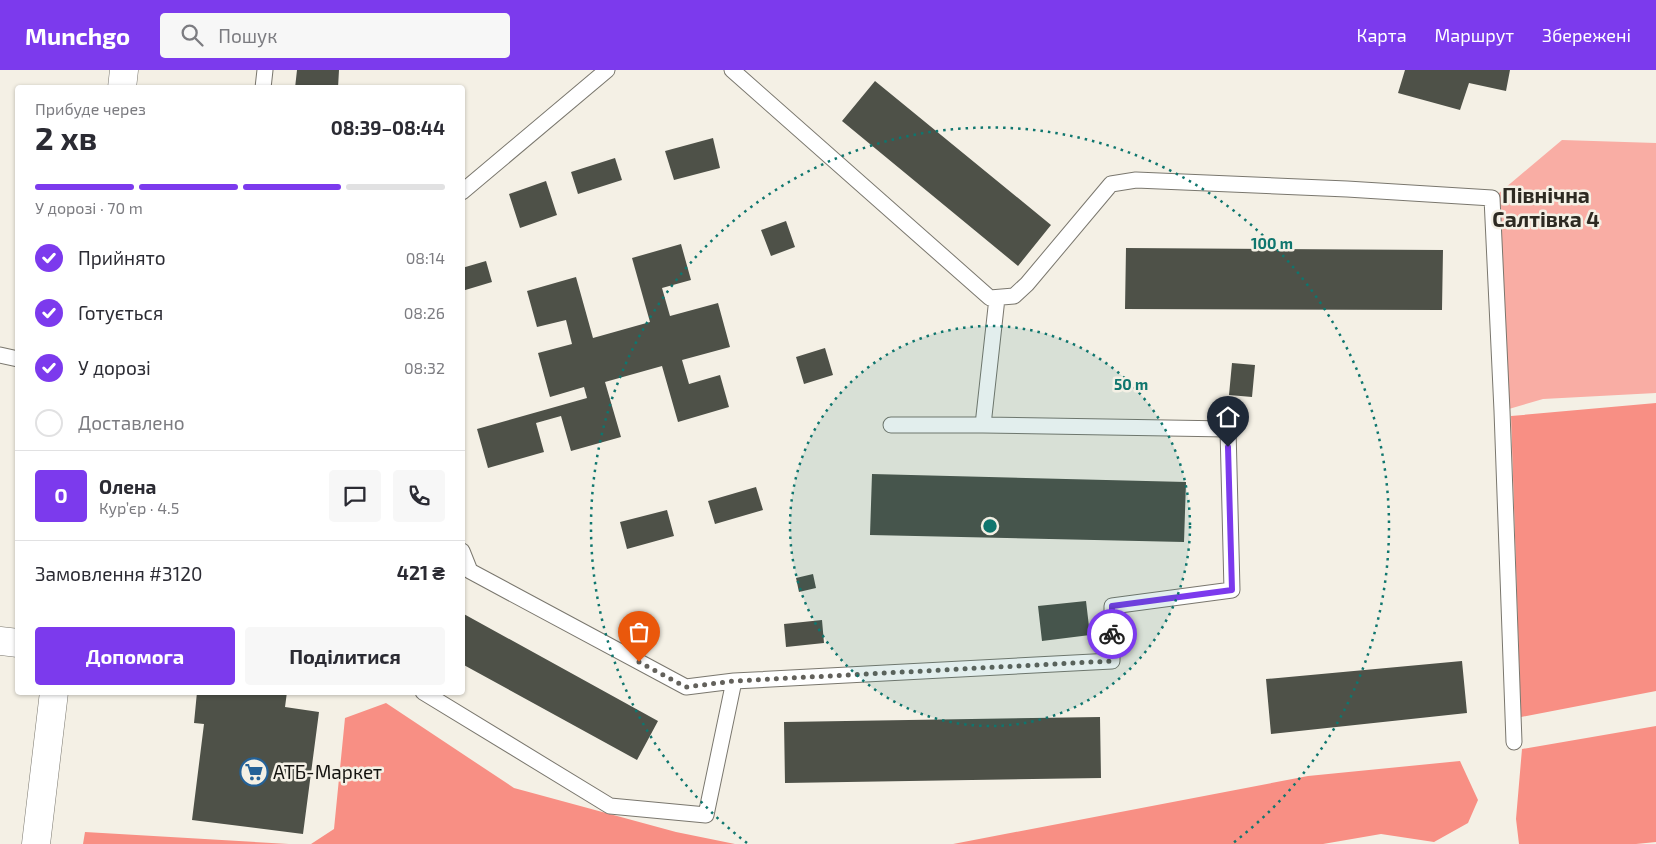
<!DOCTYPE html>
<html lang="uk">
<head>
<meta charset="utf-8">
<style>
  body { margin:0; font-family:"Exo 2",sans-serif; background:#f7f7f7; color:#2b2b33; height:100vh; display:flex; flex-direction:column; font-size:19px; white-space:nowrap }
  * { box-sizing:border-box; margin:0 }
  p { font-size:16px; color:#7c7c81 }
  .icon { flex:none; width:28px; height:28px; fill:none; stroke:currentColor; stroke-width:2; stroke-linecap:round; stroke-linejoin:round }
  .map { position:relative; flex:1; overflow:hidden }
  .panel { position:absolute; left:15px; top:15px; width:450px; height:610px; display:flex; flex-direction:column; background:#fff; border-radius:5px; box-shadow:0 1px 4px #0004 }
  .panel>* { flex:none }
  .pin { position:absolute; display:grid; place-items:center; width:42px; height:42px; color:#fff; margin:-51px -21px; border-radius:50% 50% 50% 0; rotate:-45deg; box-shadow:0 0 5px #0007 }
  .pin .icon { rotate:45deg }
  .courier { position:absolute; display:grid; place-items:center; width:50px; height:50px; margin:-25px; border:4px solid #7c3aed; border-radius:50%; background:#fff; color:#222; box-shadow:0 1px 6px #0007 }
  .overview em { font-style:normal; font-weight:700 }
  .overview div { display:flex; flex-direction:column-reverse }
  .overview { display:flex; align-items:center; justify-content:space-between; height:85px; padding:0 20px }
  h1 { font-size:32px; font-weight:700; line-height:38px }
  .bar { display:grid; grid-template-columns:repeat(4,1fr); gap:8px 5px; align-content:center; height:60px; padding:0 20px }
  .bar i { height:6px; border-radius:4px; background:#e1e1e2 }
  .bar .active { background:#7c3aed }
  .bar p { grid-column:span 4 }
  .line { display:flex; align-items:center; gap:12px; padding:0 20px; border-top:1px solid #e1e1e2 }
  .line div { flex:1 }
  .round { display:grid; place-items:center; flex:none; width:52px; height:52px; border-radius:5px; background:#f7f7f7 }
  ol { padding:0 20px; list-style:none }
  li { display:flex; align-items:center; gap:15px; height:55px }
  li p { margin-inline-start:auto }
  li .icon { padding:5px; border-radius:50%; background:#7c3aed; color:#fff; stroke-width:4 }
  li:last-child { color:#7c7c81 }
  li i { width:28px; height:28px; border:2px solid #e1e1e2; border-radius:50% }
  .primary-button { display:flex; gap:10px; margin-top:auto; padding:10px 20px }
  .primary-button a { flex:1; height:58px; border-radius:5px; background:#7c3aed; color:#fff; font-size:20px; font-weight:700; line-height:58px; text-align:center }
  .primary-button a+a { background:#f7f7f7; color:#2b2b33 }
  header { display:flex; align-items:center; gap:30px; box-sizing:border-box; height:70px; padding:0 25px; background:#7c3aed; color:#fff }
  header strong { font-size:24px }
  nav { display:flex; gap:28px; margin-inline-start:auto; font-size:18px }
  .search { width:350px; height:45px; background:#f7f7f7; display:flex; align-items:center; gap:12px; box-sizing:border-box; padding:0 18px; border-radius:5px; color:#7c7c81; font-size:19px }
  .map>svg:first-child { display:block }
  .green { fill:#f9ada4 }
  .forest { fill:#f88f84 }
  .building { fill:#4e5148 }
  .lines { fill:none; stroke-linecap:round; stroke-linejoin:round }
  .lane-casing { stroke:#7a776e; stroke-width:17 }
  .street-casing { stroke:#7a776e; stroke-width:29 }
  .secondary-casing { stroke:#7a776e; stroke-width:29 }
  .lane { stroke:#fff; stroke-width:15 }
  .street { stroke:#fff; stroke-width:28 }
  .secondary { stroke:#fff; stroke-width:28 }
  .done { stroke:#63615b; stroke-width:5; stroke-dasharray:0 9 }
  .route { stroke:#7c3aed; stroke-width:6 }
  .ring { fill:none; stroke:#0f766e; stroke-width:2.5; stroke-dasharray:2.5 5 }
  .labels { text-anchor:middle; stroke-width:5; stroke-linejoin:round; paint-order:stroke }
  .poi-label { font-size:19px; fill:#151410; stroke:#f4f0e5; text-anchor:start }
  .quarter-label { font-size:21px; font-weight:bold; fill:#2d2a22; stroke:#f4f0e5 }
  .centre { fill:#0f766e; stroke:#f4f0e5; stroke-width:2.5 }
  .ring-label { font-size:15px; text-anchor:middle; font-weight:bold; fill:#0f766e; stroke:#f4f0e5; stroke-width:5; stroke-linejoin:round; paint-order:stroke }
</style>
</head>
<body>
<header>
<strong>Munchgo</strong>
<div class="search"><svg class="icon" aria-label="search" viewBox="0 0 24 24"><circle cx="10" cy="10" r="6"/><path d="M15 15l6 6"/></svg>Пошук</div>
<nav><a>Карта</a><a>Маршрут</a><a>Збережені</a></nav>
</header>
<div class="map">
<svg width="1656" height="774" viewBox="0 0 1656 774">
  <rect width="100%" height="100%" fill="#f4f0e5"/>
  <path class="green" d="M1562,70L1656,73V323L1543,329L1502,341L1492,129Z"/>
  <path class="forest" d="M1656,333V621L1521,647L1511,346Z
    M386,633L514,718L676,762L735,774H311L334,759L345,648Z
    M1656,656V772L1636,774H1519L1516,749L1522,679Z
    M1460,691L1478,730L1468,753L1434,772L1381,764L1323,774H953L1308,706Z
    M85,762L289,774H83Z"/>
  <path class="building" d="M297,0H339L338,18H295Z
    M1405,0H1510L1506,21L1469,13L1460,40L1398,23Z
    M875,11L1051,155L1018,196L842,51Z
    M713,68L720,98L674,110L665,81Z
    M615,88L622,110L578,124L571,102Z
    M546,111L557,145L520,158L509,124Z
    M786,151L795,177L771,186L761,160Z
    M681,174L691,210L662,218L670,246L718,233L730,277L682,290L689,314L720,305L729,337L678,352L662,296L605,312L621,367L571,381L561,346L536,353L544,382L488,398L477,359L587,328L584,317L550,327L538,283L572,274L566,250L537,257L527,221L576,207L593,268L650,252L632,188Z
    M1126,178L1443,180L1442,240L1125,239Z
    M486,191L492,212L462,221V198Z
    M825,278L833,305L804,314L796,287Z
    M1232,293L1255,295L1252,327L1229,325Z
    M872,404L1186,412L1184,472L870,465Z
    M756,417L763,440L715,454L708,431Z
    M667,440L674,466L627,479L620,452Z
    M813,504L816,518L799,522L796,508Z
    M1086,531L1090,565L1042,571L1038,536Z
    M462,543L658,651L637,690L462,594Z
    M822,550L824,573L786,577L784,554Z
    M1462,591L1467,643L1271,664L1266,609Z
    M197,622H287L285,637L319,642L303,764L192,750L204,654L194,653Z
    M1100,647L1101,708L785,713L784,652Z"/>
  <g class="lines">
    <g class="lane-casing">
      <path id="lane" d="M732,0L990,228L1014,226L1027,214L1111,114L1136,110L1347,119L1492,128L1502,341L1514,672
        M263,18L265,0
        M462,122L607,0
        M0,285L18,289
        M891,355H983
        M462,481L470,501L686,617L734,611
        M423,622L610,736L706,745L734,611L1112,591V536L1232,520L1228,359L983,355L997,228"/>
    </g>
    <g class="street-casing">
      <path id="street" d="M0,571L18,573"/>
    </g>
    <g class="secondary-casing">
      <path id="secondary" d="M122,18L124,0
        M36,774L54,622"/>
    </g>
    <use href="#lane" class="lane"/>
    <use href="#street" class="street"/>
    <use href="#secondary" class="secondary"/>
  </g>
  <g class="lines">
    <path class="done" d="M639,592L686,617L734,611L1112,591V564"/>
    <path class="route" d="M1112,564V536L1232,520L1228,377"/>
  </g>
  <circle cx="990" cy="456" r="200" fill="#0f766e" fill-opacity=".12"/>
  <g class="ring">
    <circle cx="990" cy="456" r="200"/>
    <path d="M747 773A399 399 0 1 1 1233 773"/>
  </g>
  <defs>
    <g id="supermarket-ring" transform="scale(1.4375)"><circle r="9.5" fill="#f4f0e5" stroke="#246197" stroke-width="1.5"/><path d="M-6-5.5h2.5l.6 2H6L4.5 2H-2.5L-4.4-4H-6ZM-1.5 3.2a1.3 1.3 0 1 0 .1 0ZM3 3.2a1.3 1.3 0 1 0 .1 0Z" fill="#246197"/></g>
  </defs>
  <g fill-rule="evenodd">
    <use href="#supermarket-ring" x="254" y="702"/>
  </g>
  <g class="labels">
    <g class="poi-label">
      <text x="273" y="709">АТБ-Маркет</text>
    </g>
    <g class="quarter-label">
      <text x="1546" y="133">Північна<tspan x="1546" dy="24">Салтівка 4</tspan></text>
    </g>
  </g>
  <circle cx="990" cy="456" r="8" class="centre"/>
  <g class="ring-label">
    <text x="1272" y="179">100 m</text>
    <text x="1131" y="320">50 m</text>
  </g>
</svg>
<div class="pin" style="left:639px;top:592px;background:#ea580c"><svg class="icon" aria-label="bag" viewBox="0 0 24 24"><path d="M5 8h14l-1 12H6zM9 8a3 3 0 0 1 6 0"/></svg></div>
<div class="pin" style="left:1228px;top:377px;background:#1f2937"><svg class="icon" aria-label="home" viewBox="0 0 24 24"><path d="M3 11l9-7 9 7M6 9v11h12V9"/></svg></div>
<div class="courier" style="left:1112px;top:564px"><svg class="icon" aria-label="bike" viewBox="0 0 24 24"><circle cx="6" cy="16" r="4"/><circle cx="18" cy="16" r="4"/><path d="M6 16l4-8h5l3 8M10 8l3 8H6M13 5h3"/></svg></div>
<section class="panel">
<div class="overview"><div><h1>2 хв</h1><p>Прибуде через</p></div><em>08:39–08:44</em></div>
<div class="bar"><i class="active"></i><i class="active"></i><i class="active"></i><i></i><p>У дорозі · 70 m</p></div>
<ol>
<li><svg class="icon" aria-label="check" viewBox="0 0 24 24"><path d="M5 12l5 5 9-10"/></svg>Прийнято<p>08:14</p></li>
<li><svg class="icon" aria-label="check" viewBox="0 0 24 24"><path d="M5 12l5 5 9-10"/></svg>Готується<p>08:26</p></li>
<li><svg class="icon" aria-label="check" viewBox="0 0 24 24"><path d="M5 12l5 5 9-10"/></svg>У дорозі<p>08:32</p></li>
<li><i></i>Доставлено</li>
</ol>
<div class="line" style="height:90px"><b class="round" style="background:#7c3aed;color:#fff">О</b><div><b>Олена</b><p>Кур’єр · 4.5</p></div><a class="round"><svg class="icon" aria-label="chat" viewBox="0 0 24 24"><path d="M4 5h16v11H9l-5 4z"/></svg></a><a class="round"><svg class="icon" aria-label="phone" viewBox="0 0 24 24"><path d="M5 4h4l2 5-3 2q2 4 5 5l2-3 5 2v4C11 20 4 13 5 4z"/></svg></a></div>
<div class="line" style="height:65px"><div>Замовлення #3120</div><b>421 ₴</b></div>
<div class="primary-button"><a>Допомога</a><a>Поділитися</a></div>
</section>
</div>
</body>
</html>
